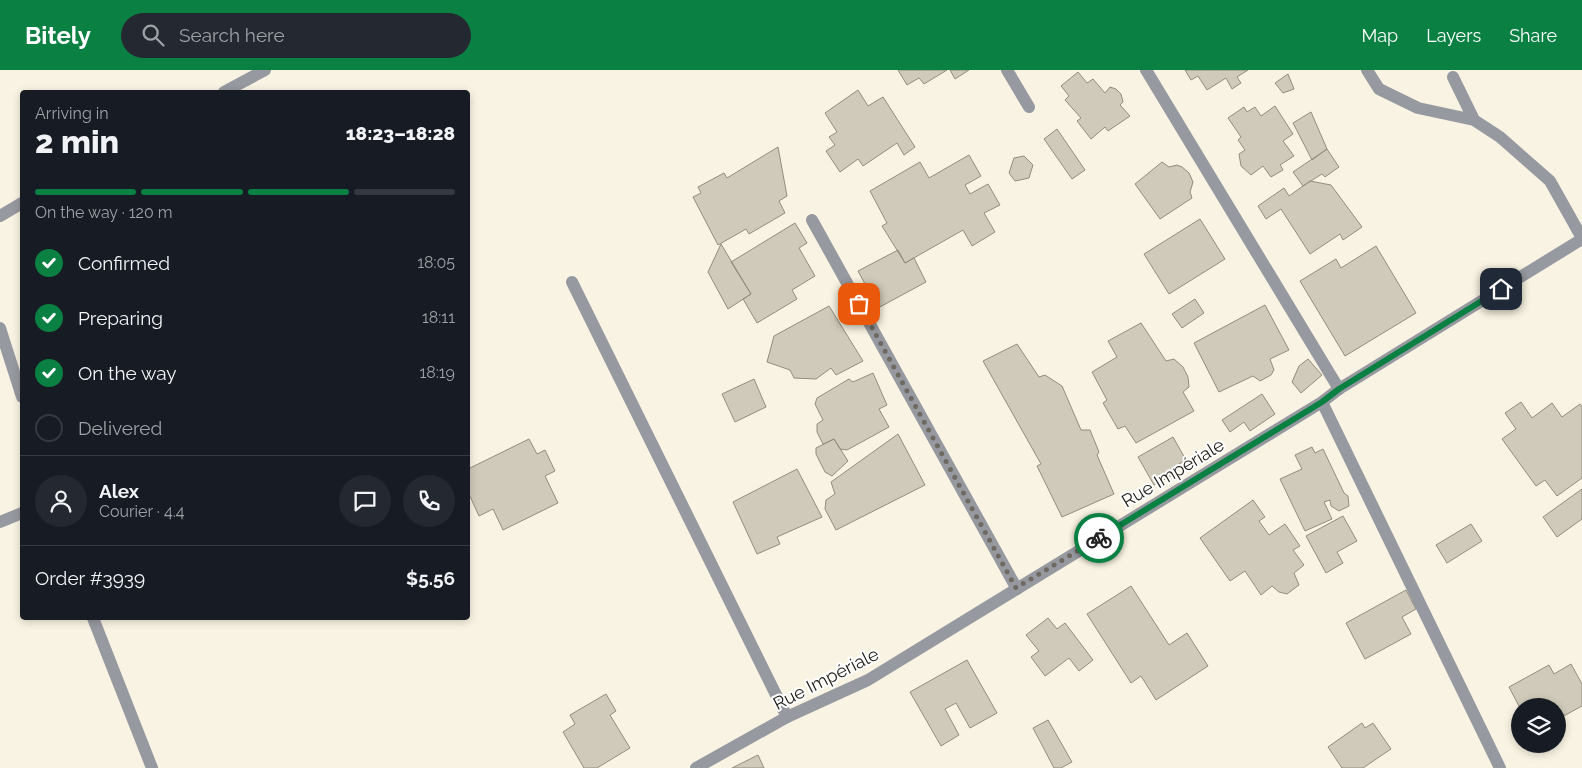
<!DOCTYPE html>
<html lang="en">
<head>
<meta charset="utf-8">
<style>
  body { margin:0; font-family:Raleway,sans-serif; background:#242831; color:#f1f3f6; height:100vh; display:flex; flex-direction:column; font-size:19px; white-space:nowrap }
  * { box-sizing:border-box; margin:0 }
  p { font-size:16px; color:#9ea1a6 }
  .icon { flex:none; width:28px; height:28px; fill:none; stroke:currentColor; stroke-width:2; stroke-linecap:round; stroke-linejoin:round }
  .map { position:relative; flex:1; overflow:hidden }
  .panel { position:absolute; left:20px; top:20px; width:450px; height:530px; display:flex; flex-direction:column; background:#171b24; border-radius:5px; box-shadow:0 2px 8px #0003 }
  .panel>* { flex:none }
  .controls { position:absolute; left:1511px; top:628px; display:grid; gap:10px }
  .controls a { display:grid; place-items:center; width:55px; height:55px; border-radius:50%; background:#171b24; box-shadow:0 2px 8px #0003; font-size:25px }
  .pin { position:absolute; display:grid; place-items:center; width:42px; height:42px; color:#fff; margin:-21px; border-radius:10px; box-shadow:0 2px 8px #0006 }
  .courier { position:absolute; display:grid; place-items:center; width:50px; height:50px; margin:-25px; border:4px solid #0b8043; border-radius:50%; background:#fff; color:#222; box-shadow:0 1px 6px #0007 }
  .head em { font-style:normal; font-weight:800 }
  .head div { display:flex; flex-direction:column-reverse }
  .head { display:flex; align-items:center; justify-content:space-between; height:85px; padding:0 15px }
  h1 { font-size:32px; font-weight:800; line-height:38px }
  .bar { display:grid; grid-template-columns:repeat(4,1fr); gap:8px 5px; align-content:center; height:60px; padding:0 15px }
  .bar i { height:6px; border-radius:4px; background:#363941 }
  .bar .active { background:#0b8043 }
  .bar p { grid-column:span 4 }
  .line { display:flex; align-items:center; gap:12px; padding:0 15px; border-top:1px solid #363941 }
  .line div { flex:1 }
  .round { display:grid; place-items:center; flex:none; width:52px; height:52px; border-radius:26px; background:#242831 }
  ol { padding:0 15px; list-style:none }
  li { display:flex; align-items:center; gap:15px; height:55px }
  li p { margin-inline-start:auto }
  li .icon { padding:5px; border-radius:50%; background:#0b8043; color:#fff; stroke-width:4 }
  li:last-child { color:#9ea1a6 }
  li i { width:28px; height:28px; border:2px solid #363941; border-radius:50% }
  header { display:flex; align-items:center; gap:30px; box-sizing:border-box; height:70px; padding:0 25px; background:#0b8043; color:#fff }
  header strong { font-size:24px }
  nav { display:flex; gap:28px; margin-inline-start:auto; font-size:18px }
  .search { width:350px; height:45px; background:#242831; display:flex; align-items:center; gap:12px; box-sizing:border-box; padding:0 18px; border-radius:28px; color:#9ea1a6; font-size:19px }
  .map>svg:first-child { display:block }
  .building { fill:#cfcab9; stroke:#928d7d }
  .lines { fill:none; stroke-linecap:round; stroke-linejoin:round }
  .service { stroke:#9799a0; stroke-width:12 }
  .minor { stroke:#9799a0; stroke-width:12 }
  .done { stroke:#6e6a61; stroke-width:5; stroke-dasharray:0 9 }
  .route { stroke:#0b8043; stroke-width:6 }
  .labels { text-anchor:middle; stroke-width:4; stroke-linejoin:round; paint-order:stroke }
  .street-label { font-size:18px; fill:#23211b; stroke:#fff }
</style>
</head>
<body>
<header>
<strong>Bitely</strong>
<div class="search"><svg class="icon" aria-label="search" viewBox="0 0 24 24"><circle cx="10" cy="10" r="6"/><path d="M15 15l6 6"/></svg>Search here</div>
<nav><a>Map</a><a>Layers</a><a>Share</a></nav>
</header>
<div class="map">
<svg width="1582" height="698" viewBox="0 0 1582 698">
  <rect width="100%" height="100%" fill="#f8f3e2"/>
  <path class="building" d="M898,0H947L924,14L919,8L907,15Z
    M950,0H969L955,9Z
    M1185,0H1248L1237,7L1241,13L1232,19L1226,8L1207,20L1198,6L1191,10Z
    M1078,2L1087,13L1093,9L1105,23L1110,17L1116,19L1121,24L1123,32L1120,35L1130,46L1108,61L1105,57L1091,69L1077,51L1081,48L1065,30L1069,26L1061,16Z
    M1288,4L1294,19L1283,23L1275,13Z
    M858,20L868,36L883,27L915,77L904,85L897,73L863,96L858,89L840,102L826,81L835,75L829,67L837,62L825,43Z
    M1275,36L1293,64L1283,71L1294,86L1280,95L1283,100L1271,107L1263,96L1251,105L1241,96L1239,84L1245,80L1238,70L1241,67L1228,48L1244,37L1247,42L1255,37L1261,46Z
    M1311,42L1327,79L1312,90L1293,53Z
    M1057,59L1085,100L1072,109L1044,69Z
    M778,77L787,126L779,131L785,143L749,164L746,159L718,175L693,127L701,123L698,117L724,103L727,108Z
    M1327,79L1339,97L1325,107L1322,104L1303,116L1293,102Z
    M969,85L981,106L965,115L970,124L988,114L1000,135L984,143L995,162L972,176L963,160L905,193L882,156L887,153L870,121L920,92L929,108Z
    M1024,86L1033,95L1029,108L1015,111L1009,103L1014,88Z
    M1162,92L1169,97L1177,95L1182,97L1189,103L1193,112L1190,122L1192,128L1160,149L1135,114Z
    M1310,111L1331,115L1362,157L1343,170L1340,164L1310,184L1281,139L1266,149L1258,136L1284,118L1289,126Z
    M1200,149L1225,189L1169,224L1144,184Z
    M795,153L807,173L799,178L815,206L792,220L797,229L757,253L743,229L751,224L731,192Z
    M721,174L751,224L728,239L708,202Z
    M1376,176L1416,243L1345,286L1300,211L1336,189L1341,198Z
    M898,180L905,193L914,188L926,212L878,238L858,201Z
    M1195,229L1204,243L1182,258L1172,244Z
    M1265,235L1289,280L1270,289L1274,300L1271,305L1260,311L1253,306L1219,322L1194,273Z
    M829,236L863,291L836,305L831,298L816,309L794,308L790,300L767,292L774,266Z
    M1141,253L1166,291L1174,289L1183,297L1188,307L1189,317L1183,322L1194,341L1136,373L1125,356L1118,359L1103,333L1107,330L1092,302L1117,287L1108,271Z
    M1017,274L1039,307L1045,305L1062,316L1081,360H1090L1099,382L1097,385L1114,424L1062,447L1037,396L1041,394L983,291Z
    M1308,289L1322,305L1301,323L1292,312L1299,296Z
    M873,303L887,335L879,339L889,357L847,380L840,379L834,369L823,374L817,362V354L823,350L815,334L817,328L849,309L853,312Z
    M754,309L766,337L735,352L722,324Z
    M1262,324L1275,344L1250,361L1244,352L1230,362L1222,350Z
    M1521,332L1532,348L1552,333L1562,347L1580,334L1582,337V408L1557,426L1545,410L1536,416L1502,369L1516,359L1505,343Z
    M898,364L925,415L836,460L825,439L826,430L835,424L831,412Z
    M1173,367L1186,390L1174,397L1177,403L1154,415L1138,387Z
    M529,369L537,384L545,380L555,401L545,406L558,433L503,460L493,439L479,446L468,422V399Z
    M834,369L848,391L832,406L825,402L816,384V378Z
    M1312,377L1315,383L1323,379L1344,423L1348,426L1349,436L1339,441L1331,436L1330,430L1324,432L1332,449L1305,461L1280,409L1302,399L1295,385Z
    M797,399L822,447L777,467L780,474L757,484L733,432Z
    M1582,419V449L1557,467L1543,447Z
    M1253,430L1265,447L1259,451L1269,465L1285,454L1300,476L1293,480L1304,495L1294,503L1299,515L1287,524L1279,522L1272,516L1261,525L1245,501L1230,511L1200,468Z
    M1343,446L1357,471L1337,482L1343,493L1326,503L1306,466Z
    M1471,454L1482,471L1447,493L1436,475Z
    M1131,516L1169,575L1187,563L1208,596L1156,630L1141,606L1131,613L1087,544Z
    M1406,520L1416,539L1402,547L1411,564L1365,589L1346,553Z
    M1048,548L1057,559L1065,553L1093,590L1079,601L1069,588L1045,606L1031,587L1039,581L1026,565Z
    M967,590L997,643L970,658L956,633L945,639L959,665L941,676L910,622Z
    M1571,594L1582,614V636L1558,649V636L1520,638L1509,617L1549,595L1554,604Z
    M606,624L616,641L610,645L630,678L597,698H584L563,662L575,654L570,645Z
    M1048,650L1072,692L1061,698H1054L1033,658Z
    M1362,653L1365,658L1373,653L1391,679L1363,698H1342L1328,677Z
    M758,685L764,698H732Z"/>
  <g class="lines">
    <path class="service" d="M1007,0L1029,37
      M1146,0L1339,319
      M1367,0L1379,19L1418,38L1474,50L1500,67L1550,111L1582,168
      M1453,7L1474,50
      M812,150L1017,519
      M572,212L787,647"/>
    <path class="minor" d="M224,22L265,0
      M0,146L22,133
      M0,258L22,327
      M1322,332L1500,698
      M0,452L22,443
      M93,548L152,698
      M696,698L787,647L868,610L1322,332L1339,319L1582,169"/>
  </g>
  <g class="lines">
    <path class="done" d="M859,234L1016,518L1099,468"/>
    <path class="route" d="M1099,468L1322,332L1339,319L1501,219"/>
  </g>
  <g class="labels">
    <g class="street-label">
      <text transform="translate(1173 403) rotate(-31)" y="6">Rue Impériale</text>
      <text transform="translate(826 609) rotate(-27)" y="6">Rue Impériale</text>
    </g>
  </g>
</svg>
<div class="controls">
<a><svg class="icon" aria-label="layers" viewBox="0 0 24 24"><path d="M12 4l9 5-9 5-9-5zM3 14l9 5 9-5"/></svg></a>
</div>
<div class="pin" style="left:859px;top:234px;background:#ea580c"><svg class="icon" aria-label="bag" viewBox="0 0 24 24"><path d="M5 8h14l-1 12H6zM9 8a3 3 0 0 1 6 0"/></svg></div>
<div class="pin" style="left:1501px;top:219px;background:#1f2937"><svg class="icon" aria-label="home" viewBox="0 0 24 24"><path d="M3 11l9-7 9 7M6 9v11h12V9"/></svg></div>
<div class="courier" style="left:1099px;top:468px"><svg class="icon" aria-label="bike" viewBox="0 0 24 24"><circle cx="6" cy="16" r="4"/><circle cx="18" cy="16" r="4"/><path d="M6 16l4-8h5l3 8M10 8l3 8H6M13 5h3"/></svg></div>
<section class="panel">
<div class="head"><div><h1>2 min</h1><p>Arriving in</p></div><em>18:23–18:28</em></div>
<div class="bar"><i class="active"></i><i class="active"></i><i class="active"></i><i></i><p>On the way · 120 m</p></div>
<ol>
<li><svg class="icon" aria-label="check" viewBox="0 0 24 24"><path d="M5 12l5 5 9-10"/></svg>Confirmed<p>18:05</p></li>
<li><svg class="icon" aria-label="check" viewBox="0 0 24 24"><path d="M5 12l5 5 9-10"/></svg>Preparing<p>18:11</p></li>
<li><svg class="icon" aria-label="check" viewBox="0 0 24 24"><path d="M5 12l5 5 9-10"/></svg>On the way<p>18:19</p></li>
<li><i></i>Delivered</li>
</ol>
<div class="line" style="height:90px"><a class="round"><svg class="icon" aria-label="person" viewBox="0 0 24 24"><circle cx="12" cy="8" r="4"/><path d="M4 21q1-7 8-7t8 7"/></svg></a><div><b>Alex</b><p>Courier · 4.4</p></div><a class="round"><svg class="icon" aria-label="chat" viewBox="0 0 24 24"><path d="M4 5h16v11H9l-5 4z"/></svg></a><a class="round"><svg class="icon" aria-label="phone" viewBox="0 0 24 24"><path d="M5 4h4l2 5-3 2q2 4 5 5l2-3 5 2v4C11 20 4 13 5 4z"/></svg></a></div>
<div class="line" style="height:65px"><div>Order #3939</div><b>$5.56</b></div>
</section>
</div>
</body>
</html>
